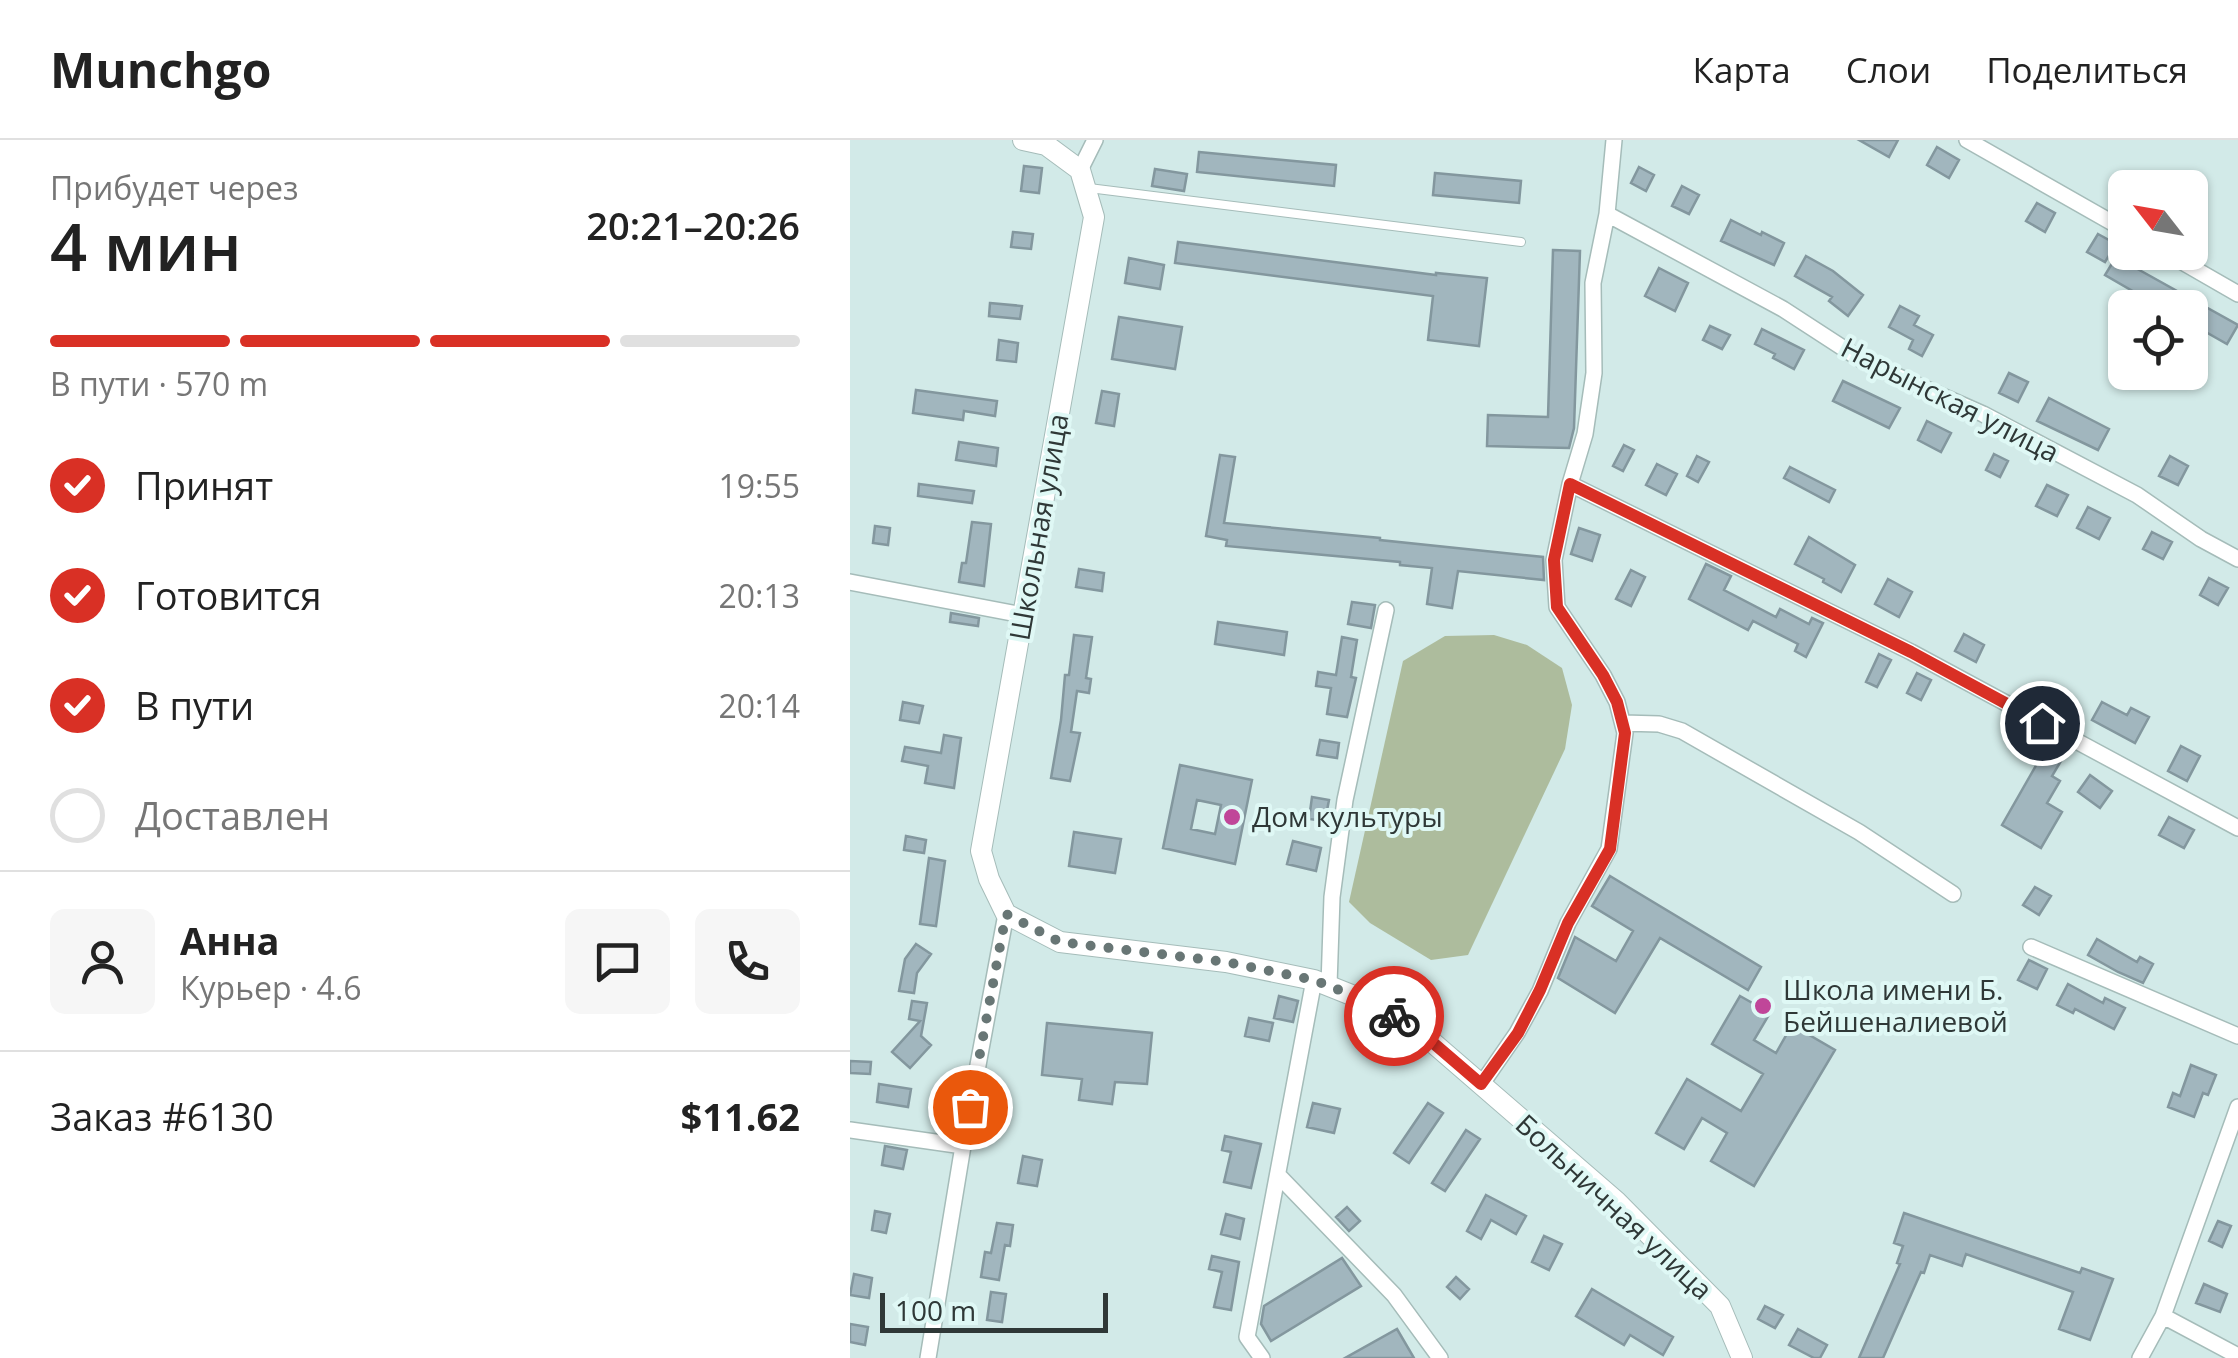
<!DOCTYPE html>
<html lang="ru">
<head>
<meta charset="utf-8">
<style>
  body { margin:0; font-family:"Open Sans",sans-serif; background:#f6f6f6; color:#222; height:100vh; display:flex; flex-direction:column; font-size:38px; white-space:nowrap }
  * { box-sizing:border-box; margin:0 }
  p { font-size:32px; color:#767676 }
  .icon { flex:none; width:55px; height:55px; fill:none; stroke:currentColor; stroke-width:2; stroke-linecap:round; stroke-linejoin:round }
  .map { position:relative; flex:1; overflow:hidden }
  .drawer { display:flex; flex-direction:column; background:#fff; width:850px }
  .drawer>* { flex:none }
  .needle { width:65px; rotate:301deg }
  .buttons { position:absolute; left:1258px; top:30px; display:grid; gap:20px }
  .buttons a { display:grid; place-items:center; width:100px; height:100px; border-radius:15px; background:#fff; box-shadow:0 2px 8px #0004; font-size:50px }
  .scale { position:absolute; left:30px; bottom:25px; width:228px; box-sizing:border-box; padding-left:10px; border:5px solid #2f3837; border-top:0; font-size:28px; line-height:35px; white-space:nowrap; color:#2f3837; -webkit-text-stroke:8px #dff8f5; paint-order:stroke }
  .pin { position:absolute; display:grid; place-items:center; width:85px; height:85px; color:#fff; margin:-42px; border:5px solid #fff; border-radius:50%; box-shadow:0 2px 10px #0007 }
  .courier { position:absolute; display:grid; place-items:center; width:100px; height:100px; margin:-50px; border:8px solid #d93025; border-radius:50%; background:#fff; color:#222; box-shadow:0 2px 12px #0007 }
  .overview em { font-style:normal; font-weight:600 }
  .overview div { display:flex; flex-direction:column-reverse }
  .overview { display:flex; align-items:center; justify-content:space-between; height:170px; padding:0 50px }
  h1 { font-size:65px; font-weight:600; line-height:75px }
  .bar { display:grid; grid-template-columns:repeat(4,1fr); gap:15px 10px; align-content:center; height:120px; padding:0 50px }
  .bar i { height:12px; border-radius:8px; background:#e0e0e0 }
  .bar .selected { background:#d93025 }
  .bar p { grid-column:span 4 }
  .line { display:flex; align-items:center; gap:25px; padding:0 50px; border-top:2px solid #e0e0e0 }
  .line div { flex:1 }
  .round { display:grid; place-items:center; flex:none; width:105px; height:105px; border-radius:15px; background:#f6f6f6 }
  ol { padding:0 50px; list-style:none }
  li { display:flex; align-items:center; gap:30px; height:110px }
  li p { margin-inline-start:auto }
  li .icon { padding:10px; border-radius:50%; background:#d93025; color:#fff; stroke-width:4 }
  li:last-child { color:#767676 }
  li i { width:55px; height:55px; border:5px solid #e0e0e0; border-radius:50% }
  header { display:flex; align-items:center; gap:60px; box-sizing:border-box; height:140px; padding:0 50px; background:#fff; border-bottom:2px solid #e0e0e0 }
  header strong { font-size:48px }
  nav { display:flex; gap:55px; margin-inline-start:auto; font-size:35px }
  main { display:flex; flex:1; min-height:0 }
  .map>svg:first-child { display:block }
  .green { fill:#adbc9d }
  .building { fill:#a1b6be; stroke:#83979e; stroke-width:2.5; fill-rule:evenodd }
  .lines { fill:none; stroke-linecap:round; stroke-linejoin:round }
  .lane-casing { stroke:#a5bcb9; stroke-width:10 }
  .street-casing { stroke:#a5bcb9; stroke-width:18 }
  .secondary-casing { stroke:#a5bcb9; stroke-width:22 }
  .lane { stroke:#fff; stroke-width:8 }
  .street { stroke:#fff; stroke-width:15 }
  .secondary { stroke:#fff; stroke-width:20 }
  .done { stroke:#687675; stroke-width:10; stroke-dasharray:0 18 }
  .route { stroke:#d93025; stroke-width:12 }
  .poi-dot { fill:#c04699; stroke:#dff8f5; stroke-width:4 }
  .labels { text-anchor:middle; stroke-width:8; stroke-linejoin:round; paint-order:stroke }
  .street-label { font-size:28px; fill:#2f3837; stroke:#dff8f5 }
  .poi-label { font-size:28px; fill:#2f3837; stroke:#dff8f5; text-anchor:start }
</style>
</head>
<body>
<header>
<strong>Munchgo</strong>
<nav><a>Карта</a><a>Слои</a><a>Поделиться</a></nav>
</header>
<main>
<section class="drawer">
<div class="overview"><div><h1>4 мин</h1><p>Прибудет через</p></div><em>20:21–20:26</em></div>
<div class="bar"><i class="selected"></i><i class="selected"></i><i class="selected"></i><i></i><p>В пути · 570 m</p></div>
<ol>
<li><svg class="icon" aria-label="check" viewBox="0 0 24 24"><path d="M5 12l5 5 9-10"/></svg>Принят<p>19:55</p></li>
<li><svg class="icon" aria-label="check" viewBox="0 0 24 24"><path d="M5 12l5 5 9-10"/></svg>Готовится<p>20:13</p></li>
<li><svg class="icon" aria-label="check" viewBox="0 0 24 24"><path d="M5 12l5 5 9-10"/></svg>В пути<p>20:14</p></li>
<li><i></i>Доставлен</li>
</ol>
<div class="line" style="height:180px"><a class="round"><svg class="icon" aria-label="person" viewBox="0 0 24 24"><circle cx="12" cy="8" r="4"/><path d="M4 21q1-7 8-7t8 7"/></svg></a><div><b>Анна</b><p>Курьер · 4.6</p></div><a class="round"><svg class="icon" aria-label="chat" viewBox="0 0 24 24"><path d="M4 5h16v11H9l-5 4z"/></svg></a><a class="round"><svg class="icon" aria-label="phone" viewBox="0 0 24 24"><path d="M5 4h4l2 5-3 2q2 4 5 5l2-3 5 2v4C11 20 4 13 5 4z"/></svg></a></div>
<div class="line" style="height:130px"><div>Заказ #6130</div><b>$11.62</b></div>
</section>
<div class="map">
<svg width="1388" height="1218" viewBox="0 0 1388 1218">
  <rect width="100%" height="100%" fill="#d2eae8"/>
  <path class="green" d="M644,495L677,505L712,528L722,565L715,609L618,815L581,820L520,783L499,762L553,521L595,496Z"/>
  <path class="building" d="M1009,0H1048L1039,17Z
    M1087,7L1109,20L1099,38L1077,25Z
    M349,12L486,25L484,46L347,32Z
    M174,26L192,28L189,53L171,51Z
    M789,27L804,35L796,51L781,43Z
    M305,29L337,34L334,51L302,46Z
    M585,33L671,41L669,63L583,55Z
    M832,46L849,55L839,74L822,66Z
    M1187,63L1205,73L1195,92L1176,81Z
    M881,80L911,95L912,92L934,103L924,125L871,101Z
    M163,92L183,94L181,109L161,107Z
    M1248,94L1266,104L1255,122L1237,112Z
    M328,102L586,135V133L637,138L629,206L578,200L583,156L325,123Z
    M703,110L730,111L724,288L719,308L637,306L638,275L698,277Z
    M956,116L983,131L1013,155L998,176L979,161L982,157L945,136Z
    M1266,117L1388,185L1377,204L1340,183V168H1312L1255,135Z
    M279,118L314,125L310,149L275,143Z
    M809,128L838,143L825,171L795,156Z
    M140,163L172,166L170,179L139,176Z
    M1050,166L1069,176L1064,185L1083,195L1072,216L1059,209L1063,200L1039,187Z
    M269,177L332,187L325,229L262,219Z
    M860,186L880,195L872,209L853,200Z
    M912,189L954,210L944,229L923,218L925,214L905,204Z
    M149,200L168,203L166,222L147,220Z
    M1159,233L1178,242L1168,262L1149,253Z
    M993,241L1050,268L1039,288L983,261Z
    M66,250L147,261L145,276L114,271L113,280L63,273Z
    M252,251L269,254L264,286L246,283Z
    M1199,258L1259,289L1248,310L1187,281Z
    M1077,281L1101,293L1091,312L1068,300Z
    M109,302L148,308L146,326L106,320Z
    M774,305L784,310L773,331L763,326Z
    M1144,314L1158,321L1150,337L1136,330Z
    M370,315L385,317L374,383L530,398V400L693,417L694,440L608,431L602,468L577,464L582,428L550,425V422L376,406L377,400L356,396Z
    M847,316L859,322L848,342L837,336Z
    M1320,316L1338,326L1328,345L1309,336Z
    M807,324L827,334L816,355L796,345Z
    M940,327L985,350L979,362L934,338Z
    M69,344L124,351L122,363L68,356Z
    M1197,345L1218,355L1207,376L1186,366Z
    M1238,367L1260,378L1249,399L1227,388Z
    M122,382L141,384L134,446L109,442L112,423H116Z
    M25,386L40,388L38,405L23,403Z
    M729,388L750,395L742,421L721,414Z
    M1302,392L1322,402L1313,419L1293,409Z
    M959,397L1005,425L991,452L973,442L974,439L945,424Z
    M856,424L881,436L874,450L926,477L930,469L959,484L962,478L973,483L956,517L945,511L948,504L903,481L898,490L839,459Z
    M229,429L254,433L252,451L226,447Z
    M781,430L795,437L781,466L766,459Z
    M1359,438L1378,448L1368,465L1350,455Z
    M1038,439L1062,452L1049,477L1025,464Z
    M502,462L525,465L521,488L498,484Z
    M101,473L129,478L128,486L100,482Z
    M368,482L437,492L434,515L365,504Z
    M1114,494L1134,505L1126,522L1105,511Z
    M224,495L242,497L236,538L241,539L239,553L227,551L221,592L230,593L220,641L201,638L211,580L215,535H219Z
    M492,497L507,500L501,537L506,538L497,577L477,574L481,548L466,546L468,532L486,535Z
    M1029,514L1041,520L1027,547L1016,542Z
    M1067,533L1081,540L1071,560L1057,553Z
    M53,562L73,566L69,583L50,580Z
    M1252,562L1277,575L1281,568L1299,577L1285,603L1242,580Z
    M94,595L111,598L104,648L75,643L78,626L52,621L55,607L91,613Z
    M470,600L489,603L487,618L467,615Z
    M1200,601L1217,611L1202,636L1210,641L1197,663L1212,672L1191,708L1152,685Z
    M1331,606L1350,616L1337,641L1318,631Z
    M330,625L402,640L385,724L313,708ZM347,660L371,665L365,694L341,689Z
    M1240,635L1262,651L1250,668L1228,652Z
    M462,657L479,660L475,681L459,679Z
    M1319,677L1344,690L1334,708L1309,695Z
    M224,692L271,699L265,733L219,726Z
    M56,696L76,700L74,713L54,710Z
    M443,701L471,708L466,731L437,724Z
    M79,718L95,721L86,786L70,784Z
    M760,736L911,827L898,850L810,798L765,873L708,838L725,797L766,821L783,791L742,766Z
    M1185,747L1201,756L1189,775L1173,765Z
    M1247,799L1287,822L1290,817L1303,824L1293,843L1268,832L1238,815Z
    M66,804L81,814L67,833L64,853L49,851L55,819Z
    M1179,820L1197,829L1187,849L1168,840Z
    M1218,844L1253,863L1255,858L1275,868L1264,889L1225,869L1223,873L1207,865Z
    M429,856L448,861L443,882L424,878Z
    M890,856L920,873L904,900L926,913L942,885L985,910L904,1046L861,1021L877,993L852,978L834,1009L806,993L837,939L891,971L913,934L862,904Z
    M62,861L77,863L71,896L81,905L60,928L42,912L70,881L59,879Z
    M399,878L423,883L419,901L395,896Z
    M197,883L302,893L297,944L265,942L262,964L229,960L232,939L192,935Z
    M0,921L21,922L20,934L0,933Z
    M1341,925L1366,935L1358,955L1353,953L1344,977L1318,967L1323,953L1330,956Z
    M29,944L61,949L58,967L27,962Z
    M463,963L490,969L484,993L457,987Z
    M578,963L593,973L559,1023L544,1013Z
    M616,990L630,999L595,1051L582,1043Z
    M375,996L411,1004L401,1048L374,1042L381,1012L372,1010Z
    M35,1006L57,1010L53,1029L32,1025Z
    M173,1016L192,1020L187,1046L168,1043Z
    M636,1055L676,1076L666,1094L641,1080L631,1099L617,1091Z
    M497,1067L510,1081L499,1091L486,1077Z
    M25,1071L40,1074L36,1093L22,1090Z
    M1054,1073L1230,1133L1232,1128L1263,1139L1240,1200L1209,1189L1223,1152L1116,1114L1112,1126L1080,1115L1074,1133L1071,1132L1033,1218H1009L1050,1124L1047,1123L1053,1106L1044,1103Z
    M376,1074L394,1079L390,1099L371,1094Z
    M1368,1081L1381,1086L1372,1107L1359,1101Z
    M147,1083L163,1085L160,1106L155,1105L149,1140L131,1137L135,1112L141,1113Z
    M694,1096L712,1104L699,1130L682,1122Z
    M362,1116L389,1122L381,1170L364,1167L372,1132L359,1129Z
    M492,1118L511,1146L421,1201L411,1184L414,1166Z
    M4,1134L22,1138L19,1158L0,1155Z
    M606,1137L619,1149L610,1159L597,1147Z
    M1354,1144L1377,1154L1370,1172L1346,1163Z
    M742,1149L823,1197L813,1215L780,1195L774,1205L726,1176Z
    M141,1152L156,1154L152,1182L137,1180Z
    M915,1166L933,1175L925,1188L908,1179Z
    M0,1184L18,1187L15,1205L0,1202Z
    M547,1189L564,1218H495Z
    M948,1189L977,1205L970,1218H964L939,1205Z"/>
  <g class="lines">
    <g class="lane-casing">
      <path id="lane" d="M239,48L671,102"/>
    </g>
    <g class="street-casing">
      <path id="street" d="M1117,0L1275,90
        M230,30L245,0
        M757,74L933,169L1013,221L1133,274L1287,355L1351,399L1388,419
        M1315,112L1388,154
        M720,344L1061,512L1388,688
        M0,442L173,475
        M773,583L809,584L832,591L1009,692L1103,754
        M1181,807L1388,896
        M479,845L482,757L495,660L536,470
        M631,945L667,893L690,851L718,783L759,709L775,593L767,562L753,535L707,467L704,420L720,344L735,294L744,233L743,143L757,74L764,0
        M0,990L113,1006
        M428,1035L544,1155L590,1218
        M1313,1176L1388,1216
        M78,1218L113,1006L156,774
        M412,1218L397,1197L464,840
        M1290,1218L1313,1176L1388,967"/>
    </g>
    <g class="secondary-casing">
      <path id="secondary" d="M173,0L196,5L230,30L244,77L131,711L139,739L156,774L210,802L376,822L464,840L529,866L574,895L766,1061L870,1166L892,1218"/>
    </g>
    <use href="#lane" class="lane"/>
    <use href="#street" class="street"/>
    <use href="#secondary" class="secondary"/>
  </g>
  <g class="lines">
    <path class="done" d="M120,967L156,774L210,802L376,822L464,840L529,866L544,876"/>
    <path class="route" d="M544,876L574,895L631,944L668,893L690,850L718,783L760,709L775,593L767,562L753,535L707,467L704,420L720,344L1061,512L1192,583"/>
  </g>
  <g class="poi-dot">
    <circle cx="382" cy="677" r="10"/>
    <circle cx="913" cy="866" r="10"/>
  </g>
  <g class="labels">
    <g class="street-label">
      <text transform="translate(1100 260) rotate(27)" y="10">Нарынская улица</text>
      <text transform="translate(189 387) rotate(-80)" y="10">Школьная улица</text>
      <text transform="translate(764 1067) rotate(43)" y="10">Больничная улица</text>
    </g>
    <g class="poi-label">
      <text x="402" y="687">Дом культуры</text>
      <text x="933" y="860">Школа имени Б.<tspan x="933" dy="32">Бейшеналиевой</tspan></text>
    </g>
  </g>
</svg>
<div class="buttons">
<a><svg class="needle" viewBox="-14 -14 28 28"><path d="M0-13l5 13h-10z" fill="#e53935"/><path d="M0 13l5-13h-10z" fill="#767676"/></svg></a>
<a><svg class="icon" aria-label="locate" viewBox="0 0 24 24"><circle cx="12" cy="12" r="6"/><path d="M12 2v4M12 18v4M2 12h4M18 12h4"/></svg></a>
</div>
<div class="scale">100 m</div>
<div class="pin" style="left:120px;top:967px;background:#ea580c"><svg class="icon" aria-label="bag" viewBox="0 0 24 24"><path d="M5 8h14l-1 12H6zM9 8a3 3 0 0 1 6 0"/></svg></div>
<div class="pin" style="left:1192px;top:583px;background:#1f2937"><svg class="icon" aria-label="home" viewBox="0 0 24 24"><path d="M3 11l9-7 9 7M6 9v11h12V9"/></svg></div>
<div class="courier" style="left:544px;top:876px"><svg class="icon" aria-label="bike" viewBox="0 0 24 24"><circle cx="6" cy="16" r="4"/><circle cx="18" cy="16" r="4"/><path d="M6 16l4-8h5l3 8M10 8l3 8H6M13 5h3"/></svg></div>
</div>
</main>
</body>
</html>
